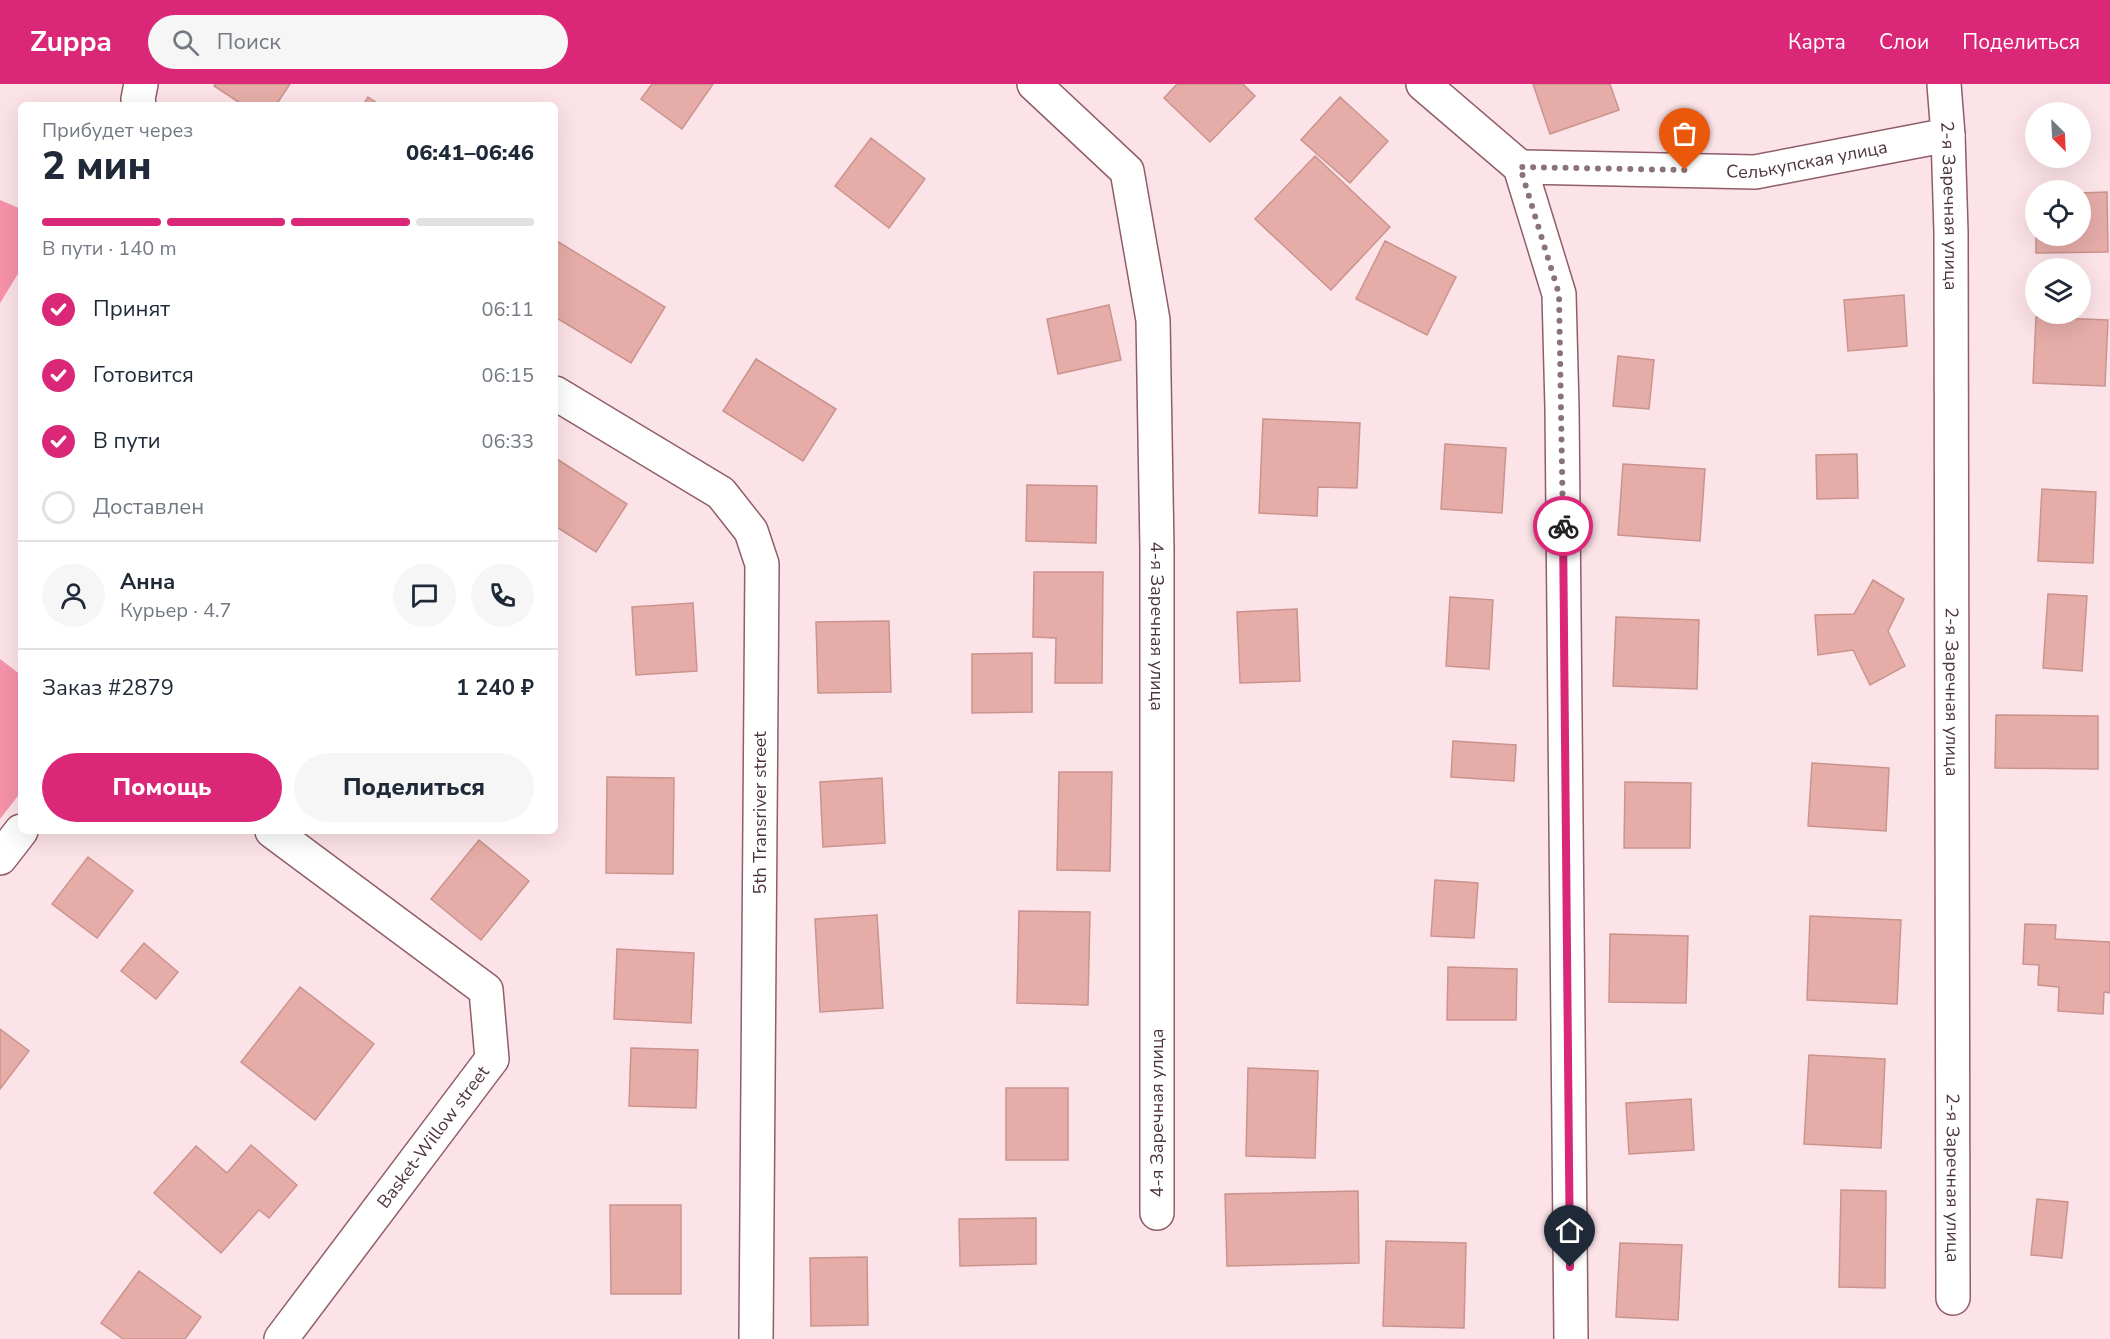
<!DOCTYPE html>
<html lang="ru">
<head>
<meta charset="utf-8">
<style>
  body { margin:0; font-family:"Nunito Sans",sans-serif; background:#f6f6f7; color:#1f2937; height:100vh; display:flex; flex-direction:column; font-size:22px; white-space:nowrap }
  * { box-sizing:border-box; margin:0 }
  p { font-size:20px; color:#747a83 }
  .icon { flex:none; width:33px; height:33px; fill:none; stroke:currentColor; stroke-width:2; stroke-linecap:round; stroke-linejoin:round }
  .map { position:relative; flex:1; overflow:hidden }
  .sheet { position:absolute; left:18px; top:18px; width:540px; height:732px; display:flex; flex-direction:column; background:#fff; border-radius:9px; box-shadow:0 6px 24px #0002 }
  .sheet>* { flex:none }
  .needle { width:39px; rotate:156deg }
  .buttons { position:absolute; left:2025px; top:18px; display:grid; gap:12px }
  .buttons a { display:grid; place-items:center; width:66px; height:66px; border-radius:50%; background:#fff; box-shadow:0 6px 24px #0002; font-size:30px }
  .pin { position:absolute; display:grid; place-items:center; width:51px; height:51px; color:#fff; margin:-62px -26px; border-radius:50% 50% 50% 0; rotate:-45deg; box-shadow:0 0 6px #0007 }
  .pin .icon { rotate:45deg }
  .courier { position:absolute; display:grid; place-items:center; width:60px; height:60px; margin:-30px; border:4px solid #db2777; border-radius:50%; background:#fff; color:#222; box-shadow:0 2px 8px #0007 }
  .headline em { font-style:normal; font-weight:800 }
  .headline div { display:flex; flex-direction:column-reverse }
  .headline { display:flex; align-items:center; justify-content:space-between; height:102px; padding:0 24px }
  h1 { font-size:39px; font-weight:800; line-height:45px }
  .bar { display:grid; grid-template-columns:repeat(4,1fr); gap:9px 6px; align-content:center; height:72px; padding:0 24px }
  .bar i { height:8px; border-radius:4px; background:#e0e1e3 }
  .bar .on { background:#db2777 }
  .bar p { grid-column:span 4 }
  .line { display:flex; align-items:center; gap:15px; padding:0 24px; border-top:2px solid #e0e1e3 }
  .line div { flex:1 }
  .round { display:grid; place-items:center; flex:none; width:63px; height:63px; border-radius:32px; background:#f6f6f7 }
  ol { padding:0 24px; list-style:none }
  li { display:flex; align-items:center; gap:18px; height:66px }
  li p { margin-inline-start:auto }
  li .icon { padding:6px; border-radius:50%; background:#db2777; color:#fff; stroke-width:4 }
  li:last-child { color:#747a83 }
  li i { width:33px; height:33px; border:3px solid #e0e1e3; border-radius:50% }
  .cta { display:flex; gap:12px; margin-top:auto; padding:12px 24px }
  .cta a { flex:1; height:69px; border-radius:36px; background:#db2777; color:#fff; font-size:24px; font-weight:800; line-height:69px; text-align:center }
  .cta a+a { background:#f6f6f7; color:#1f2937 }
  header { display:flex; align-items:center; gap:36px; box-sizing:border-box; height:84px; padding:0 30px; background:#db2777; color:#fff }
  header strong { font-size:28px }
  nav { display:flex; gap:33px; margin-inline-start:auto; font-size:21px }
  .search { width:420px; height:54px; background:#f6f6f7; display:flex; align-items:center; gap:15px; box-sizing:border-box; padding:0 21px; border-radius:33px; color:#747a83; font-size:22px }
  .map>svg:first-child { display:block }
  .forest { fill:#f792ab }
  .building { fill:#e6ada8; stroke:#cb938e; stroke-width:1.5 }
  .lines { fill:none; stroke-linecap:round; stroke-linejoin:round }
  .minor-casing { stroke:#905d69; stroke-width:36 }
  .minor { stroke:#fff; stroke-width:33 }
  .done { stroke:#8a7378; stroke-width:6; stroke-dasharray:0 10.8 }
  .route { stroke:#db2777; stroke-width:8 }
  .labels { text-anchor:middle; stroke-width:5; stroke-linejoin:round; paint-order:stroke }
  .street-label { font-size:18px; fill:#4d363b; stroke:#fff }
</style>
</head>
<body>
<header>
<strong>Zuppa</strong>
<div class="search"><svg class="icon" aria-label="search" viewBox="0 0 24 24"><circle cx="10" cy="10" r="6"/><path d="M15 15l6 6"/></svg>Поиск</div>
<nav><a>Карта</a><a>Слои</a><a>Поделиться</a></nav>
</header>
<div class="map">
<svg width="2110" height="1255" viewBox="0 0 2110 1255">
  <rect width="100%" height="100%" fill="#fce3e8"/>
  <path class="forest" d="M0,116L21,125V185L0,219Z
    M0,575L21,591V708L0,735Z"/>
  <path class="building" d="M215,0H290L276,21H243L214,2Z
    M652,0H713L682,45L641,15Z
    M1177,0H1243L1255,12L1210,58L1164,14Z
    M1533,0H1610L1619,26L1550,50Z
    M368,13L380,21H363Z
    M1340,13L1388,57L1350,99L1301,56Z
    M871,54L925,95L889,144L835,102Z
    M1315,72L1390,143L1331,206L1255,135Z
    M2107,108L2108,168L2036,169V152H2080V109Z
    M555,156L665,223L631,279L555,233Z
    M1385,157L1456,193L1427,251L1356,215Z
    M1904,211L1907,262L1848,267L1844,216Z
    M1109,221L1121,276L1058,290L1047,235Z
    M2036,233L2108,236L2105,302L2033,299Z
    M1618,272L1654,276L1649,325L1613,322Z
    M756,275L836,325L803,377L723,327Z
    M1263,335L1360,339L1357,404L1318,403L1317,432L1259,429Z
    M1445,360L1506,364L1502,429L1441,425Z
    M1857,370L1858,414L1817,415L1816,371Z
    M557,375L627,420L596,468L555,442V378Z
    M1623,380L1705,385L1700,457L1618,451Z
    M1027,401L1097,402L1096,459L1026,457Z
    M2042,405L2096,408L2093,479L2038,477Z
    M1034,488H1103L1102,599H1055L1056,554L1033,553Z
    M1873,496L1904,515L1888,547L1905,582L1870,601L1853,566L1818,571L1815,531L1854,530Z
    M2048,510L2087,512L2082,587L2043,584Z
    M1450,513L1493,516L1489,585L1446,582Z
    M693,519L697,587L636,591L632,523Z
    M1297,525L1300,597L1240,599L1237,528Z
    M1616,533L1699,536L1697,605L1613,602Z
    M889,537L891,608L818,609L816,538Z
    M1032,569V628L972,629V570Z
    M1996,631L2098,632V685L1995,684Z
    M1453,657L1516,661L1514,697L1451,693Z
    M1812,679L1889,684L1886,747L1808,742Z
    M1059,688H1112L1110,787L1057,786Z
    M607,693L674,694L673,790L606,789Z
    M882,694L885,759L823,763L820,698Z
    M1625,698L1691,699L1690,764H1624Z
    M479,756L529,797L481,856L431,815Z
    M88,773L133,807L97,854L52,820Z
    M1435,796L1478,799L1474,854L1431,852Z
    M1019,827L1090,828L1088,921L1017,919Z
    M877,831L883,924L820,928L815,835Z
    M1810,832L1901,836L1897,920L1807,916Z
    M2025,840L2056,841L2055,855L2110,858V909L2104,908L2103,930L2058,927L2059,903L2038,901L2039,881L2023,880Z
    M1610,850L1688,852L1686,919L1609,918Z
    M144,859L178,888L156,915L121,887Z
    M617,865L694,869L691,939L614,935Z
    M1448,883L1517,885L1516,936H1447Z
    M300,903L374,960L315,1036L241,978Z
    M0,945L29,967L0,1005Z
    M631,964L698,966L696,1024L629,1022Z
    M1809,971L1885,975L1881,1064L1804,1060Z
    M1248,984L1318,987L1315,1074L1246,1072Z
    M1006,1004H1068V1076H1006Z
    M1691,1015L1694,1066L1629,1070L1626,1019Z
    M251,1061L297,1101L269,1134L259,1126L221,1169L154,1109L196,1062L227,1089Z
    M1841,1106L1886,1107L1885,1204L1839,1203Z
    M1358,1107L1359,1179L1227,1182L1225,1110Z
    M2037,1115L2068,1118L2062,1174L2031,1171Z
    M610,1121H681V1210H611Z
    M1036,1134V1180L960,1182L959,1135Z
    M1386,1157L1466,1159L1464,1244L1383,1242Z
    M1620,1159L1682,1161L1678,1236L1616,1233Z
    M867,1173L868,1241L811,1242L810,1174Z
    M139,1187L201,1233L185,1255H123L101,1239Z"/>
  <g class="lines">
    <g class="minor-casing">
      <g id="minor">
        <path id="s1" d="M1034,0L1127,87L1153,236L1157,466V1129"/>
        <path d="M1423,0L1520,83L1559,210L1562,324L1571,1255"/>
        <path id="s2" d="M1944,0L1948,51L1951,148L1953,1214"/>
        <path d="M139,21L138,15L141,0"/>
        <path id="s3" d="M1520,83L1755,88L1948,51"/>
        <path d="M555,309L721,409L751,447L762,480L756,1255"/>
        <path d="M272,747L486,906L492,975L281,1255"/>
        <path d="M0,774L21,747"/>
      </g>
    </g>
    <use href="#minor" class="minor"/>
  </g>
  <g class="lines">
    <path class="done" d="M1563,442L1559,210L1520,83L1685,86"/>
    <path class="route" d="M1563,442L1570,1183"/>
  </g>
  <g class="labels">
    <g class="street-label">
      <text dy="6" stroke="none"><textPath href="#s3" startOffset="288">Селькупская улица</textPath></text>
      <text dy="6" stroke="none"><textPath href="#s2" startOffset="122">2-я Заречная улица</textPath></text>
      <text dy="6" stroke="none"><textPath href="#s1" startOffset="585">4-я Заречная улица</textPath></text>
      <text dy="6" stroke="none"><textPath href="#s2" startOffset="608">2-я Заречная улица</textPath></text>
      <text transform="translate(760 729) rotate(-90)" y="6">5th Transriver street</text>
      <text transform="translate(1157 1029) rotate(-90)" y="6">4-я Заречная улица</text>
      <text transform="translate(433 1053) rotate(-53)" y="6">Basket-Willow street</text>
      <text dy="6" stroke="none"><textPath href="#s2" startOffset="1094">2-я Заречная улица</textPath></text>
    </g>
  </g>
</svg>
<div class="buttons">
<a><svg class="needle" viewBox="-14 -14 28 28"><path d="M0-13l5 13h-10z" fill="#e53935"/><path d="M0 13l5-13h-10z" fill="#747a83"/></svg></a>
<a><svg class="icon" aria-label="locate" viewBox="0 0 24 24"><circle cx="12" cy="12" r="6"/><path d="M12 2v4M12 18v4M2 12h4M18 12h4"/></svg></a>
<a><svg class="icon" aria-label="layers" viewBox="0 0 24 24"><path d="M12 4l9 5-9 5-9-5zM3 14l9 5 9-5"/></svg></a>
</div>
<div class="pin" style="left:1685px;top:86px;background:#ea580c"><svg class="icon" aria-label="bag" viewBox="0 0 24 24"><path d="M5 8h14l-1 12H6zM9 8a3 3 0 0 1 6 0"/></svg></div>
<div class="pin" style="left:1570px;top:1183px;background:#1f2937"><svg class="icon" aria-label="home" viewBox="0 0 24 24"><path d="M3 11l9-7 9 7M6 9v11h12V9"/></svg></div>
<div class="courier" style="left:1563px;top:442px"><svg class="icon" aria-label="bike" viewBox="0 0 24 24"><circle cx="6" cy="16" r="4"/><circle cx="18" cy="16" r="4"/><path d="M6 16l4-8h5l3 8M10 8l3 8H6M13 5h3"/></svg></div>
<section class="sheet">
<div class="headline"><div><h1>2 мин</h1><p>Прибудет через</p></div><em>06:41–06:46</em></div>
<div class="bar"><i class="on"></i><i class="on"></i><i class="on"></i><i></i><p>В пути · 140 m</p></div>
<ol>
<li><svg class="icon" aria-label="check" viewBox="0 0 24 24"><path d="M5 12l5 5 9-10"/></svg>Принят<p>06:11</p></li>
<li><svg class="icon" aria-label="check" viewBox="0 0 24 24"><path d="M5 12l5 5 9-10"/></svg>Готовится<p>06:15</p></li>
<li><svg class="icon" aria-label="check" viewBox="0 0 24 24"><path d="M5 12l5 5 9-10"/></svg>В пути<p>06:33</p></li>
<li><i></i>Доставлен</li>
</ol>
<div class="line" style="height:108px"><a class="round"><svg class="icon" aria-label="person" viewBox="0 0 24 24"><circle cx="12" cy="8" r="4"/><path d="M4 21q1-7 8-7t8 7"/></svg></a><div><b>Анна</b><p>Курьер · 4.7</p></div><a class="round"><svg class="icon" aria-label="chat" viewBox="0 0 24 24"><path d="M4 5h16v11H9l-5 4z"/></svg></a><a class="round"><svg class="icon" aria-label="phone" viewBox="0 0 24 24"><path d="M5 4h4l2 5-3 2q2 4 5 5l2-3 5 2v4C11 20 4 13 5 4z"/></svg></a></div>
<div class="line" style="height:78px"><div>Заказ #2879</div><b>1 240 ₽</b></div>
<div class="cta"><a>Помощь</a><a>Поделиться</a></div>
</section>
</div>
</body>
</html>
